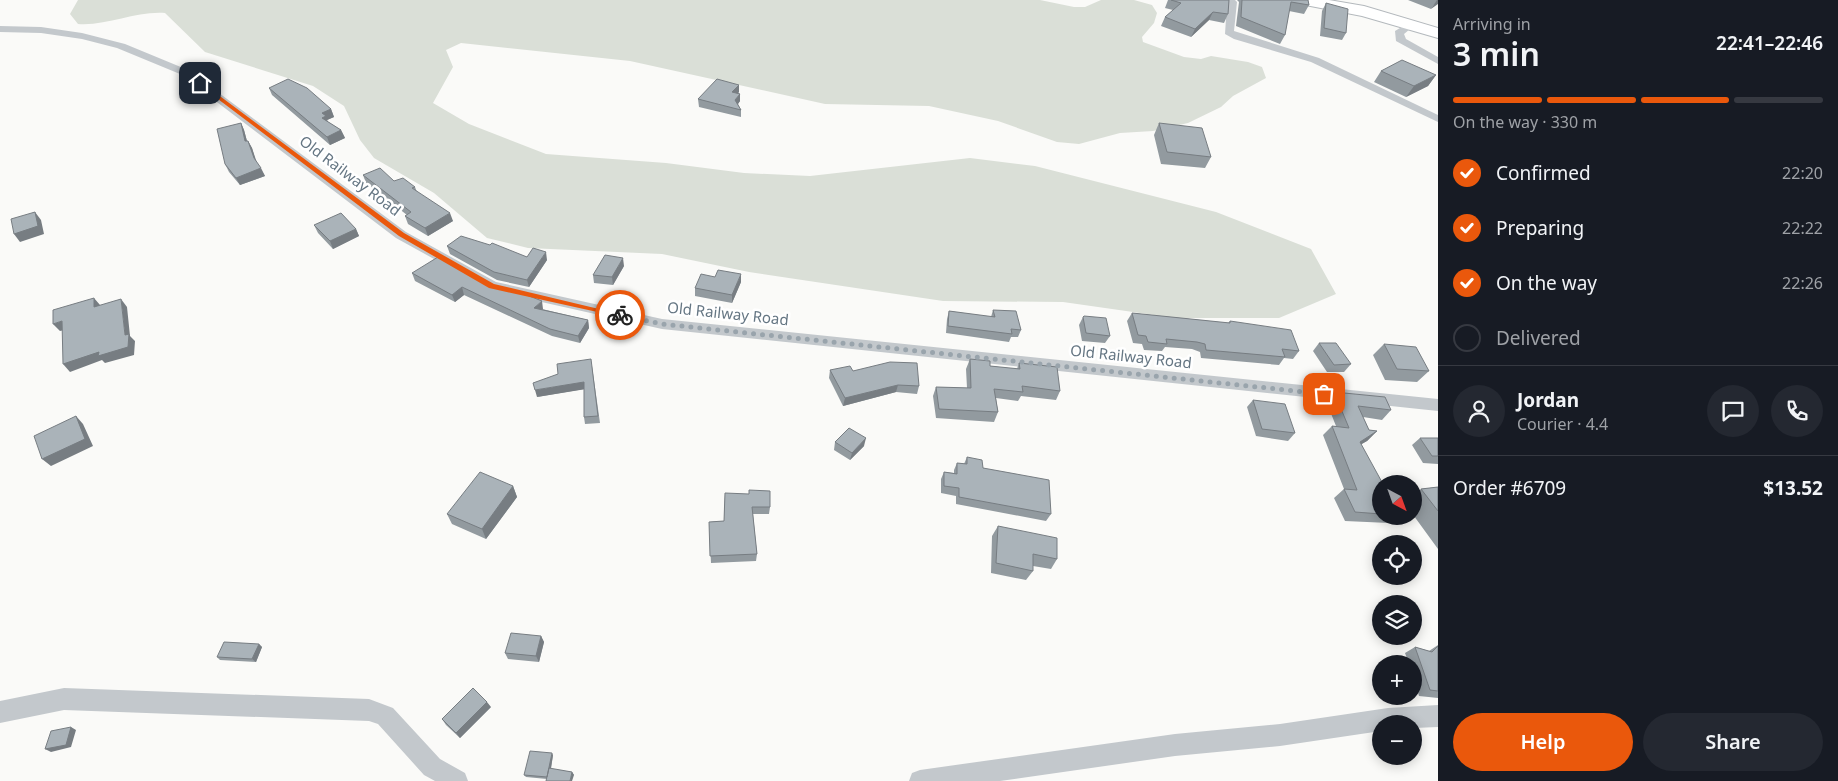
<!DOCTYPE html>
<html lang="en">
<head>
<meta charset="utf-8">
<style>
  body { margin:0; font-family:"Noto Sans",sans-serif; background:#242831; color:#f1f3f6; height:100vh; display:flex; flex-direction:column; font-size:19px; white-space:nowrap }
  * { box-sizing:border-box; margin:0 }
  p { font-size:16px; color:#9ea1a6 }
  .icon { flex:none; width:28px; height:28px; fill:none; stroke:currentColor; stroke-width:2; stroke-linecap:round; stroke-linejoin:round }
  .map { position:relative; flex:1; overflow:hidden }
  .details { display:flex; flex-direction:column; background:#171b24; width:400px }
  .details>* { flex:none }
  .needle { width:32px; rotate:139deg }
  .controls { position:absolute; left:1372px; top:475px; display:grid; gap:10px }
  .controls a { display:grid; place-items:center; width:50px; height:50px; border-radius:50%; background:#171b24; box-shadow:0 2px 12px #0003; font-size:25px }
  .pin { position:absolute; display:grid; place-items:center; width:42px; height:42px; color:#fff; margin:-21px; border-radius:10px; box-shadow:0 2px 8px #0006 }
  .courier { position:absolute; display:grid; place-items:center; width:50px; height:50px; margin:-25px; border:4px solid #ea580c; border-radius:50%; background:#fff; color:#222; box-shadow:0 1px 6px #0007 }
  .head em { font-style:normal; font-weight:600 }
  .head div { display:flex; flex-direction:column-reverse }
  .head { display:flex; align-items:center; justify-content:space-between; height:85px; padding:0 15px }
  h1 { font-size:32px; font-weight:600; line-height:38px }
  .bar { display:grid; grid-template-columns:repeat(4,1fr); gap:8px 5px; align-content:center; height:60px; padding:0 15px }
  .bar i { height:6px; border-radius:4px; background:#363941 }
  .bar .current { background:#ea580c }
  .bar p { grid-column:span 4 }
  .line { display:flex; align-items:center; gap:12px; padding:0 15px; border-top:1px solid #363941 }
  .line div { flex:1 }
  .round { display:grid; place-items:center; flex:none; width:52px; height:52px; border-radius:26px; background:#242831 }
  ol { padding:0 15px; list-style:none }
  li { display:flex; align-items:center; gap:15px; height:55px }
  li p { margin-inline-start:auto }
  li .icon { padding:5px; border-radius:50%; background:#ea580c; color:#fff; stroke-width:4 }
  li:last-child { color:#9ea1a6 }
  li i { width:28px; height:28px; border:2px solid #363941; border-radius:50% }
  .cta { display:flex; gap:10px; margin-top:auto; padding:10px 15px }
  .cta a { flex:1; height:58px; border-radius:30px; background:#ea580c; color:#fff; font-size:20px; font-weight:600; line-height:58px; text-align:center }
  .cta a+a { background:#242831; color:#f1f3f6 }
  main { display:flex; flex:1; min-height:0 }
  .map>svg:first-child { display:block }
  .green { fill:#dadfd7 }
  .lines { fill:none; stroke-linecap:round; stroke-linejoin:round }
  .trunk-casing { stroke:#b4b9bd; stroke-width:2 }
  .minor { fill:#c3c8cc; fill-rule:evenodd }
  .trunk { fill:#fff; fill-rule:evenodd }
  .wall { fill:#929a9f }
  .shaded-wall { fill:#777d82 }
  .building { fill:#aab3b9; stroke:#777d82 }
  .route { fill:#ea580c }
  .done { stroke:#99a4ac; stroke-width:5; stroke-dasharray:0 9 }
  .labels { text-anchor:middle; stroke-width:5; stroke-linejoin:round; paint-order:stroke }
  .street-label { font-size:15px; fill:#657683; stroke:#fff }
</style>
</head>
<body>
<main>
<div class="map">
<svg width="1438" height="781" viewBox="0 0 1438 781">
  <rect width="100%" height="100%" fill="#fafaf8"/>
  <path class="green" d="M78,0H1040L1074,7H1085L1101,0H1134L1152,5L1157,13L1154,23L1142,37L1143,42L1184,57L1201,59L1211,56L1248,62L1262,67L1266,78L1233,96L1221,107L1188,123L1153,131L1120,133L1079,144L1057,142L998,121L929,106L825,104L630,61L461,43L446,50L453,67L433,103L469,124L546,154L666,163L744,173L810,176L970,158L1035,166L1216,212L1311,249L1336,294L1279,318H1175L1063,302L943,301L749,272L662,254L528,248L487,238L434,193L374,158L360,140L344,106L313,86L205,52L165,13C135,11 108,26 78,24L70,14Z"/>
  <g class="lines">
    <g class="trunk-casing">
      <path id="trunk" d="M1293,0H1329L1364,6L1438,28V38L1362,16L1295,3Z"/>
    </g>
    <path class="minor" d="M1222,0H1235L1237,2L1234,31L1319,58L1438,115V122L1311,62L1234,39L1225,34L1227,3Z
      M1410,22L1415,25L1404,34L1406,39L1438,57V64L1396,41L1395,31Z
      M0,26L41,27L82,33L125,44L188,70L406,232L496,282L662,319L1438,399V411L662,329L492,291L396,238L180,74L117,48L82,39L41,33L0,32Z
      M64,688L369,699L393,708L440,759L465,773L468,781H435L424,775L378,724L369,721L64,710L0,723V701Z
      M1438,705V727L1414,728V724H1381V731L1280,746L1175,756L1000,781H909L912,773L920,770L1175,734L1280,724L1388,708Z"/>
    <use href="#trunk" class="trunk"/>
  </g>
  <path class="wall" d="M1168,0H1229L1228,14L1224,23L1209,20L1191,37L1161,26L1165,17L1173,10L1165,8Z
    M1237,0H1308L1309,5L1304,14L1289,11L1285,35L1280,44L1236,26L1239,2Z
    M1408,0H1438L1431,9Z
    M1326,3L1346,33L1342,40L1320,36L1322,11Z
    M1381,71L1436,75L1428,86L1406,97L1374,82Z
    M739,85V92L738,93L740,94V101L738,104L741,110V117L699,107L698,99Z
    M269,88L331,109L334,117L327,120L328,122L341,130L345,138L330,145L272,95Z
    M241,123L244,130L247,141H248L252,148L256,162L265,176L240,185L229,172L225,164Z
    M1159,123L1211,157L1205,168L1161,164L1154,135Z
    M363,175L394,181L415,187L417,192L453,221L428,236L408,224L405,216L407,215L366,183Z
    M314,225L356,229L359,236L333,249L318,233Z
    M490,245L527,257L547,260L529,287L497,280L450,254L447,246Z
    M624,266L613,285L594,283L593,275Z
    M412,273L489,285L543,309H542L588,320L589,328L580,343L552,336L464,295L455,302L415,281Z
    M741,282L732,303L695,296V288Z
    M993,310L1021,330L1018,337H1011L1009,342L946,333L947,319L949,311L991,317Z
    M1132,313L1228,323L1230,321L1299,351L1293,359L1284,358L1279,365L1201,358L1200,352L1192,349L1165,347L1162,351L1144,350L1142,344L1133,343L1127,321Z
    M1083,317L1110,336L1105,343L1082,341L1079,325Z
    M1319,343L1351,364L1344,372H1327L1313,351Z
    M1384,344L1429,371L1417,382L1385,380L1373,355Z
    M970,359L990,366L1017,369L1019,363L1060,391L1056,400L1021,396L1018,401L996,398L998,412L994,422L936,418L933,396L936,387L967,388L966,369Z
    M592,366L600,423L585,424L584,417V389L537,397Z
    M830,370L853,371L919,386L917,394L896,392L843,406L829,378Z
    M1334,392L1391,410L1382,420L1363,417L1369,430L1377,431L1367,441L1361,444L1381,484V516H1398L1389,523L1345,521L1334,498L1344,489L1323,435L1332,426H1336L1326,401Z
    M1253,400L1295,433L1288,441L1256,436L1247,407Z
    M1420,438H1438V464L1423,463L1412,445Z
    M835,442L864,446L850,460L834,450Z
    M967,457L1051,514L1046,521L956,504V496L941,493V479L944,472L954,473V470L957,463L964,464Z
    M513,486L517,497L486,539L452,524L447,514Z
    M1438,487V549L1414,516V495L1421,489Z
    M725,493L770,507L769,514H753L757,554L756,561L711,563L709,522L724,521Z
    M998,526L1057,559L1051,569L1033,566V571L1026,580L991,573L992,536Z
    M541,636L544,642L539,662L508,659L505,653Z
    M259,644L262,647L256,662L220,660L217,657Z
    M1438,645V698L1419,696L1414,679V664H1409L1405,653L1415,647L1429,651Z
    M491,707L460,738L446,725L442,719Z
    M553,755L551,769L572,772L574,775L547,779L526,777L524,775Z"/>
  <path class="shaded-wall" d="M1437,0H1438V4L1431,9Z
    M1213,12L1209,20L1191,37L1195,29Z
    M1436,75L1428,86L1406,97L1414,86Z
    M739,85V92L732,99V92Z
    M740,94V101L735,108V100Z
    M331,109L334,117L327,120L329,124L322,118V113Z
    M241,123L244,130L249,149L245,141Z
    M341,130L345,138L330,145L327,137Z
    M248,141L252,148L258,166L254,158Z
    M261,168L265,176L240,185L236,178Z
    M35,212L41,220L44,234L20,242L14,234Z
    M450,213L453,221L428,236L425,228Z
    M356,229L359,236L333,249L330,241Z
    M546,252L547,260L529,287L527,280Z
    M623,258L624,266L613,285L612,277Z
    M741,274V282L732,303V295Z
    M462,287L464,295L455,302L452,295Z
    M94,298L100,305V315L94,307Z
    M121,299L127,307L130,336L135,341L134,355L105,363L102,360L70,372L63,364L125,335Z
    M542,301L543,309L536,315L534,308Z
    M588,320L589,328L580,343L578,336Z
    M62,321L69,329L60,331L53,324Z
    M584,382L586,389L537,397L535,390Z
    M898,385L896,392L843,406L845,398Z
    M76,416L83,424L93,446L51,466L42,459Z
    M1377,431L1367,441L1350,451L1360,442Z
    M866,438L864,446L850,460L852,453Z
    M513,486L517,497L486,539L482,529Z
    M541,636L544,642L539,662L536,656Z
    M259,644L262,647L256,662L252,659Z
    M487,702L491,707L460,738L456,733Z
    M71,727L76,730L71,747L51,752L45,749Z
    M552,753L553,755L549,779L547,777Z
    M572,772L574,775L572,781H570Z"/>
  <path class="building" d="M1171,0H1229L1228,14L1213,12L1195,29L1165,17L1181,3Z
    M1242,0H1308L1309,5L1291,2L1285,35L1241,17Z
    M1326,3L1348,9L1346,33L1324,28Z
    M1402,60L1436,75L1414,86L1381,71Z
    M288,79L307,88L331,109L322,113L326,116L322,118L341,130L327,137L269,88Z
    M717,79L739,85L732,92L740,94L735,100L741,110L698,99Z
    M241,123L245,141H248L254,158L261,168L236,178L225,164L217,129Z
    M1159,123L1202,128L1211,157L1167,152Z
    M380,168L394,181L403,178L415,187L412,188L450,213L425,228L405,216L411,212L363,175Z
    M35,212L38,226L14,234L11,219Z
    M341,213L356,229L330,241L314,225Z
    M461,236L490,245L492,243L527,257L533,248L546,252L527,280L494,272L447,246Z
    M605,255L623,258L612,277L593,275Z
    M438,257L489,285L519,292L542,301L534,308L588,320L578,336L550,329L462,287L452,295L412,273Z
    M718,270L741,274L732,295L695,288L701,274L715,277Z
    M94,298V307L121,299L125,335L129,334L128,347L98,356L99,352L63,364L62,321L53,324V310Z
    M993,310L1016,311L1021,330L1011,329L1012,334L948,326L949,311L995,317Z
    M1132,313L1230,323V321L1291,330L1299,351L1282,349L1285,357L1206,350L1205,344L1197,342L1166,339L1167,344L1148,342L1146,336L1138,335Z
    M1084,316L1106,318L1110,336L1086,333L1083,317Z
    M1319,343H1336L1351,364L1334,365Z
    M1384,344L1416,347L1429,371L1397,369Z
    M591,359L598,416L584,417V382L535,390L533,383L558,374L557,364Z
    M970,359L990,361V366L1020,369L1019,363L1057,367L1060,391L1022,386L1023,392L994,389L998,412L939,409L936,387L971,388Z
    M890,362L917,363L919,386L898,385L845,398L830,370L850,366L853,371Z
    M1334,392L1385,397L1391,410L1358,406L1369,430L1377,431L1360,442L1383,484H1381V514L1355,512L1344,489L1357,490L1332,426L1349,428Z
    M1253,400L1285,404L1295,433L1262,429Z
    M76,416L85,439L42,459L34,436Z
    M849,428L866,438L852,453L835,442Z
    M1420,438H1438V456H1432Z
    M967,457L982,460L983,468L1049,480L1051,514L959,497V488L944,486V472L957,474V463L967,464Z
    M480,472L513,486L482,529L447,514Z
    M1438,487V511L1421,489Z
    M749,490L770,491V507H752L757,554L710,556L709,522L724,521L725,493L749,494Z
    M998,526L1057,538V559L1033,554V571L996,563Z
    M511,633L541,636L536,656L505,653Z
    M224,642L259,644L252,659L217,657Z
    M1438,646V691L1430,690L1415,647L1432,652Z
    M473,688L487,702L456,733L442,719Z
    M71,727L66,745L45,749L51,731Z
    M530,751L552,753L547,777L524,775Z
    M549,768L572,772L570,781H546Z"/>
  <path class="route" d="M198,82H201L404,233L494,284L624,315L620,317L489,288L399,236L198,84Z"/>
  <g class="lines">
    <path class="done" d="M620,315L662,324L1324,394"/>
  </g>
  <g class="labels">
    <g class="street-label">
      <text transform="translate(350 176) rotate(37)" y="5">Old Railway Road</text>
      <text transform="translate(728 314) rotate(6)" y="5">Old Railway Road</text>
      <text transform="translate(1131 357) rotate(6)" y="5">Old Railway Road</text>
    </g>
  </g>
</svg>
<div class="controls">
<a><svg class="needle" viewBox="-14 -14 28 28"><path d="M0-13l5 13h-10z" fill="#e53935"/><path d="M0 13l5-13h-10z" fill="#9ea1a6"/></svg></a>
<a><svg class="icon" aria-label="locate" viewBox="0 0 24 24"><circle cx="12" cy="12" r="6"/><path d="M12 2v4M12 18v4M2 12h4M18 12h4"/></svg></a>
<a><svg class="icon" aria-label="layers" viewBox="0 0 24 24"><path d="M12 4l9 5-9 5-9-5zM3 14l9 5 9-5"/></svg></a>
<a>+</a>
<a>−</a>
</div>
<div class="pin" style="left:1324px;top:394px;background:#ea580c"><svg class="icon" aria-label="bag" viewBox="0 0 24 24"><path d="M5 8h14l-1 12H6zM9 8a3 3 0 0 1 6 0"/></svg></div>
<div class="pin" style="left:200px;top:83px;background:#1f2937"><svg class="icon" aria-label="home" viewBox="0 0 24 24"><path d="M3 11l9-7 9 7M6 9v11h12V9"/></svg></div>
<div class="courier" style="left:620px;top:315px"><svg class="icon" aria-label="bike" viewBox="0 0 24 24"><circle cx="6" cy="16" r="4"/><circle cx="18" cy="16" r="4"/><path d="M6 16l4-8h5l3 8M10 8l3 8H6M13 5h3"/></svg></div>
</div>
<section class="details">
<div class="head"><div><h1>3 min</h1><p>Arriving in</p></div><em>22:41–22:46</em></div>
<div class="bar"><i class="current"></i><i class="current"></i><i class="current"></i><i></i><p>On the way · 330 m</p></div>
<ol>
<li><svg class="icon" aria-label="check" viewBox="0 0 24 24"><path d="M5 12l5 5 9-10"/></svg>Confirmed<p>22:20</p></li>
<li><svg class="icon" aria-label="check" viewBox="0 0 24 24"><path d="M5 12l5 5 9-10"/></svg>Preparing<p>22:22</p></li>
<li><svg class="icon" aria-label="check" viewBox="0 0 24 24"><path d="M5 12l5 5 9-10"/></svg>On the way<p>22:26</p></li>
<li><i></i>Delivered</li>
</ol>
<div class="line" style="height:90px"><a class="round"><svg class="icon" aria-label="person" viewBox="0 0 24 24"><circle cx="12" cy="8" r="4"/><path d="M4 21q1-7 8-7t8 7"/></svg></a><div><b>Jordan</b><p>Courier · 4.4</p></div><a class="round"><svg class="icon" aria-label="chat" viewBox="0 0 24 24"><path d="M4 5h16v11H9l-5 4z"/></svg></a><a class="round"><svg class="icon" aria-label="phone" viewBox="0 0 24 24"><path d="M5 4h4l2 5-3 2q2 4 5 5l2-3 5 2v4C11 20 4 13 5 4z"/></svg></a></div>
<div class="line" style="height:65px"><div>Order #6709</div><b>$13.52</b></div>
<div class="cta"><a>Help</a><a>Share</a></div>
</section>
</main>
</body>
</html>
